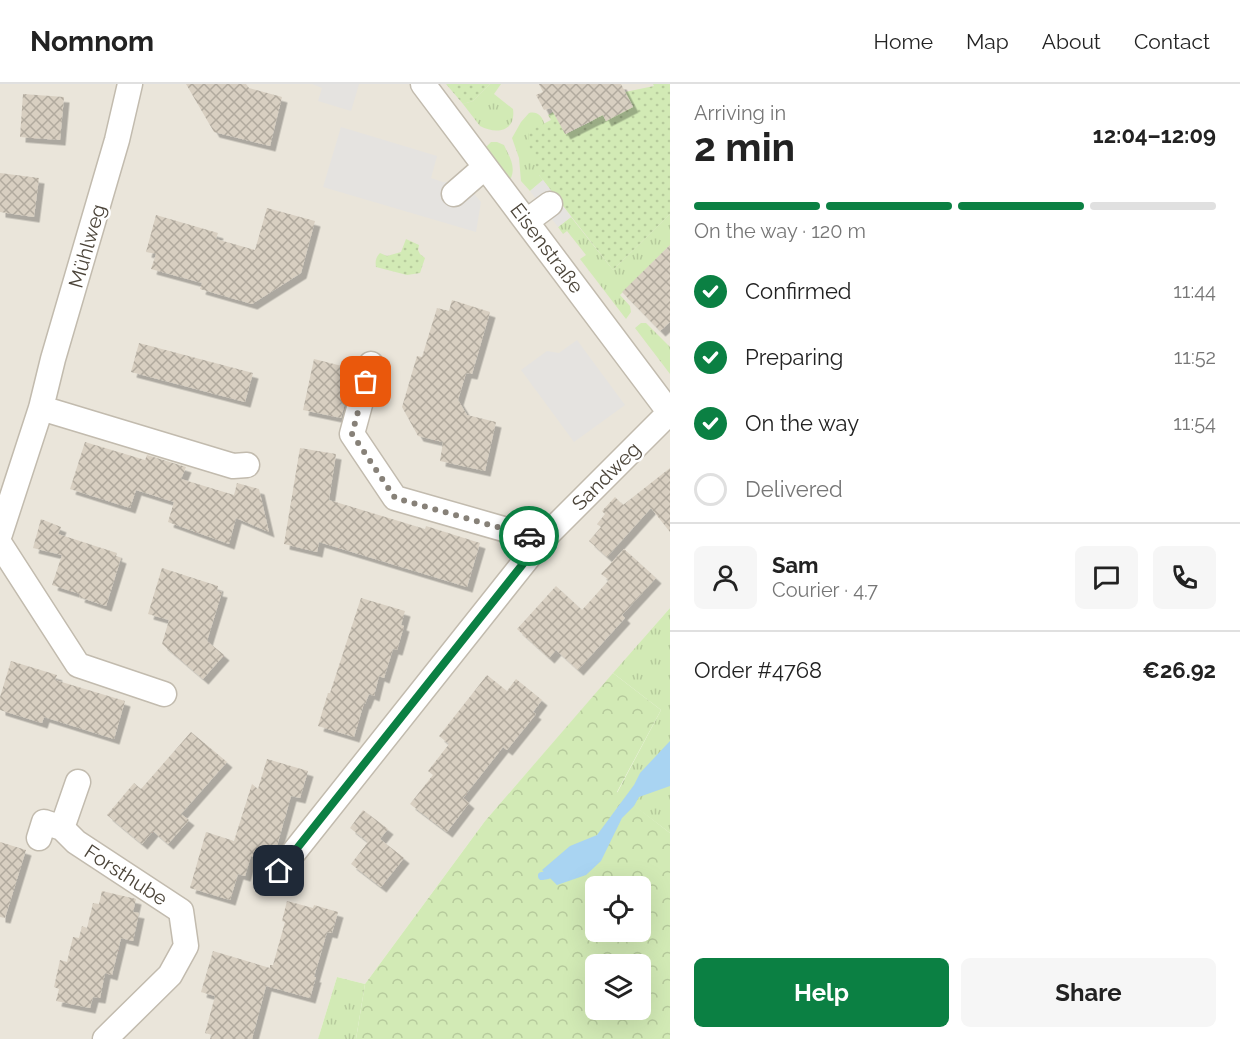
<!DOCTYPE html>
<html lang="en">
<head>
<meta charset="utf-8">
<style>
  body { margin:0; font-family:Raleway,sans-serif; background:#f6f6f6; color:#222; height:100vh; display:flex; flex-direction:column; font-size:22px; white-space:nowrap }
  * { box-sizing:border-box; margin:0 }
  p { font-size:20px; color:#767676 }
  .icon { flex:none; width:33px; height:33px; fill:none; stroke:currentColor; stroke-width:2; stroke-linecap:round; stroke-linejoin:round }
  .map { position:relative; flex:1; overflow:hidden }
  .drawer { display:flex; flex-direction:column; background:#fff; width:570px }
  .drawer>* { flex:none }
  .tools { position:absolute; left:585px; top:792px; display:grid; gap:12px }
  .tools a { display:grid; place-items:center; width:66px; height:66px; border-radius:9px; background:#fff; box-shadow:0 6px 24px #0002; font-size:30px }
  .pin { position:absolute; display:grid; place-items:center; width:51px; height:51px; color:#fff; margin:-26px; border-radius:12px; box-shadow:0 3px 9px #0006 }
  .courier { position:absolute; display:grid; place-items:center; width:60px; height:60px; margin:-30px; border:4px solid #0b8043; border-radius:50%; background:#fff; color:#222; box-shadow:0 2px 8px #0007 }
  .summary em { font-style:normal; font-weight:700 }
  .summary div { display:flex; flex-direction:column-reverse }
  .summary { display:flex; align-items:center; justify-content:space-between; height:102px; padding:0 24px }
  h1 { font-size:39px; font-weight:700; line-height:45px }
  .bar { display:grid; grid-template-columns:repeat(4,1fr); gap:9px 6px; align-content:center; height:72px; padding:0 24px }
  .bar i { height:8px; border-radius:4px; background:#e0e0e0 }
  .bar .current { background:#0b8043 }
  .bar p { grid-column:span 4 }
  .line { display:flex; align-items:center; gap:15px; padding:0 24px; border-top:2px solid #e0e0e0 }
  .line div { flex:1 }
  .round { display:grid; place-items:center; flex:none; width:63px; height:63px; border-radius:9px; background:#f6f6f6 }
  ol { padding:0 24px; list-style:none }
  li { display:flex; align-items:center; gap:18px; height:66px }
  li p { margin-inline-start:auto }
  li .icon { padding:6px; border-radius:50%; background:#0b8043; color:#fff; stroke-width:4 }
  li:last-child { color:#767676 }
  li i { width:33px; height:33px; border:3px solid #e0e0e0; border-radius:50% }
  .primary-button { display:flex; gap:12px; margin-top:auto; padding:12px 24px }
  .primary-button a { flex:1; height:69px; border-radius:9px; background:#0b8043; color:#fff; font-size:24px; font-weight:700; line-height:69px; text-align:center }
  .primary-button a+a { background:#f6f6f6; color:#222 }
  header { display:flex; align-items:center; gap:36px; box-sizing:border-box; height:84px; padding:0 30px; background:#fff; border-bottom:2px solid #e0e0e0 }
  header strong { font-size:28px }
  nav { display:flex; gap:33px; margin-inline-start:auto; font-size:21px }
  main { display:flex; flex:1; min-height:0 }
  .map>svg:first-child { display:block }
  .residential { fill:#eae5da }
  .grass { fill:url(#grass-tufts) }
  .forest { fill:url(#forest-crowns); fill-rule:evenodd }
  .park { fill:url(#park-dots) }
  .parking { fill:#e5e3e0 }
  .water { fill:#a9d4f2 }
  .lines { fill:none; stroke-linecap:round; stroke-linejoin:round }
  .stream { stroke:#a9d4f2; stroke-width:8 }
  .building { fill:url(#building-cross-hatch); filter:url(#shadow) }
  .minor-casing { stroke:#c2bbae; stroke-width:27 }
  .minor { stroke:#fff; stroke-width:24 }
  .done { stroke:#878178; stroke-width:6; stroke-dasharray:0 10.8 }
  .route { stroke:#0b8043; stroke-width:8 }
  .labels { text-anchor:middle; stroke-width:5; stroke-linejoin:round; paint-order:stroke }
  .street-label { font-size:20px; fill:#4b4439; stroke:#fff }
</style>
</head>
<body>
<header>
<strong>Nomnom</strong>
<nav><a>Home</a><a>Map</a><a>About</a><a>Contact</a></nav>
</header>
<main>
<div class="map">
<svg width="670" height="955" viewBox="0 0 670 955">
  <defs>
    <pattern id="grass-tufts" width="24" height="20" patternUnits="userSpaceOnUse" patternTransform="scale(1.5)"><rect width="24" height="20" fill="#d2eab5"/><path d="M3 7l-1-3M5 7V3M7 7l1-3M15 17l-1-3M17 17v-4M19 17l1-3" fill="none" stroke="#b6ca9c"/></pattern>
    <pattern id="forest-crowns" width="20" height="18" patternUnits="userSpaceOnUse" patternTransform="scale(1.5)"><rect width="20" height="18" fill="#d2eab5"/><path d="M2 6a3 3 0 1 1 6 0M12 15a3 3 0 1 1 6 0" fill="none" stroke="#b6ca9c"/></pattern>
    <pattern id="park-dots" width="8" height="8" patternUnits="userSpaceOnUse" patternTransform="scale(1.5)"><rect width="8" height="8" fill="#d2eab5"/><path d="M2 2h.1M6 6h.1" fill="none" stroke="#b6ca9c" stroke-width="1.8" stroke-linecap="round"/></pattern>
    <pattern id="building-cross-hatch" width="8" height="8" patternUnits="userSpaceOnUse" patternTransform="scale(1.5)"><rect width="8" height="8" fill="#d8cfc1"/><path d="M0 0l8 8M0 8l8-8" fill="none" stroke="#b1aa9e"/></pattern>
    <filter id="shadow"><feDropShadow dx="5.5" dy="5.5" stdDeviation="0" flood-color="#0004"/></filter>
  </defs>
  <rect width="100%" height="100%" fill="#f6f3ec"/>
  <path class="residential" d="M0,0H670V524L485,737L365,900L337,893L318,955H0Z"/>
  <path class="grass" d="M490,0H501L494,10L513,25C516,47 497,51 480,42L463,20L473,17Z
    M529,29C537,27 542,32 544,39L539,91L543,96L530,107L521,97L519,74L512,54L521,38Z
    M491,58H497L504,61C509,72 516,82 511,94H508L489,75L492,70L486,63Z
    M670,130V161L620,211L630,222L631,228L626,235L580,175L586,171L567,147L563,150L558,143L571,133L613,186Z
    M641,239H646L670,263V290L635,244Z
    M670,524V749L617,709L661,626L613,589Z
    M337,893L365,900L356,955H318Z"/>
  <path class="forest" d="M613,589L661,626L617,708L670,749V955H356L365,900L485,737ZM596,802H640V848H596ZM596,880H640V926H596Z"/>
  <path class="park" d="M446,0H490L473,17L463,20Z
    M653,0H670V130L613,186L539,91L529,62V47L551,36L548,31L553,28L566,50L594,36L591,31L600,26L606,37L633,22L625,8L654,2Z
    M406,155L419,161L418,166L420,170L425,174L420,189L407,191L376,183C375,177 376,173 380,169L387,172L401,168Z"/>
  <path class="parking" d="M312,0H359L351,27L318,17L322,4Z
    M341,43L437,72L431,94L443,98H451L460,93L481,118L476,148L323,103Z
    M543,96L571,133L558,143L530,107Z
    M577,256L625,321L574,358L521,286L547,267L559,269Z"/>
  <path class="water" d="M670,657V702L639,713L634,722L622,734L601,777L586,791L557,801L542,786L570,762L597,751L634,701L640,689Z"/>
  <g class="lines">
    <path class="stream" d="M542,792L548,791"/>
  </g>
  <path class="building" d="M186,0H246L249,4L282,13L270,62L214,48Z
    M539,0H621L633,23L606,37L603,31L565,50L551,24L544,26L536,11L543,8Z
    M23,10L64,13L60,56L20,53Z
    M0,89L39,94L34,133L0,128Z
    M267,124L315,137L301,189L252,220L200,205L202,199L151,185L156,170L146,168L156,131L218,149L216,155L255,166Z
    M670,161V238L660,247L622,208Z
    M452,216L490,228L472,290L466,289L458,316L467,331L496,338L485,387L440,377L443,358L418,352L402,323L417,272L422,273L437,224L449,227Z
    M139,259L253,289L245,318L131,288Z
    M314,275L354,285L341,334L303,326Z
    M85,358L145,376L147,371L186,383L181,395L234,411L237,399L259,405L269,448L236,434L229,460L168,438L174,418L136,406L130,424L70,405Z
    M300,364L336,370L329,416L425,445L426,442L480,459L467,503L319,458L317,468L284,460Z
    M670,384V448L651,424L607,473L589,457L601,443L597,440L605,430L602,427L615,413L623,421Z
    M41,435L61,443L58,450L117,469L116,472L121,474L106,522L79,513L80,510L52,501L62,471L33,464Z
    M624,465L656,494L622,531L625,534L578,586L556,566L549,574L517,545L556,502L582,526L609,496L601,490Z
    M162,484L218,502L217,507L222,508L207,557L224,571L203,595L162,560L169,536L148,530Z
    M361,514L405,527L401,541L404,542L397,566L393,565L384,594L379,592L374,612L369,610L365,620L364,619L354,653L318,642L328,609H330Z
    M11,577L57,591L55,596L125,617L114,655L44,633L42,639L0,626V613Z
    M487,591L507,607L516,595L542,616L533,628L536,630L507,666L503,663L463,714L469,719L447,748L410,720L433,691L428,687L449,660L439,652Z
    M191,648L227,678L181,730L189,736L168,760L153,747L142,760L107,731L134,699L141,705Z
    M267,675L308,687L300,714L291,712L275,769L269,777L251,772L245,792L238,790L230,816L190,804L206,748L234,757L252,700L258,705Z
    M363,726L388,745L380,755L404,774L381,803L351,780L368,758L350,744Z
    M0,758L26,766L5,834L0,833Z
    M102,807L136,815L133,828L139,829L133,857L121,854L112,891L105,889L100,914L93,913L90,924L56,917L59,905L54,903L60,876L67,878L73,853L79,854L82,842L87,844L93,819L99,820Z
    M287,817L313,824L314,821L338,828L332,849L327,848L314,893H316L310,914L266,902L252,955H210L212,951L205,949L215,912L201,908L213,867L270,884V881H273L285,838L282,837Z"/>
  <g class="lines">
    <g class="minor-casing">
      <path id="minor" d="M423,0L670,329
        M454,110L485,83
        M527,137L550,120
        M371,280L352,350L395,414L542,456
        M41,324L233,382L247,381
        M0,450L41,324L53,275L117,56L130,0
        M0,460L78,581L164,610
        M62,744L78,698
        M39,754L44,738L62,744L76,758L181,827L186,862L170,891L105,955
        M279,787L542,456L670,328"/>
    </g>
    <use href="#minor" class="minor"/>
  </g>
  <g class="lines">
    <path class="done" d="M366,298L352,350L395,414L529,452"/>
    <path class="route" d="M279,787L542,456L529,452"/>
  </g>
  <g class="labels">
    <g class="street-label">
      <text transform="translate(87 162) rotate(-74)" y="7">Mühlweg</text>
      <text transform="translate(547 164) rotate(53)" y="7">Eisenstraße</text>
      <text transform="translate(606 392) rotate(-45)" y="7">Sandweg</text>
      <text transform="translate(126 791) rotate(33)" y="7">Forsthube</text>
    </g>
  </g>
</svg>
<div class="tools">
<a><svg class="icon" aria-label="locate" viewBox="0 0 24 24"><circle cx="12" cy="12" r="6"/><path d="M12 2v4M12 18v4M2 12h4M18 12h4"/></svg></a>
<a><svg class="icon" aria-label="layers" viewBox="0 0 24 24"><path d="M12 4l9 5-9 5-9-5zM3 14l9 5 9-5"/></svg></a>
</div>
<div class="pin" style="left:366px;top:298px;background:#ea580c"><svg class="icon" aria-label="bag" viewBox="0 0 24 24"><path d="M5 8h14l-1 12H6zM9 8a3 3 0 0 1 6 0"/></svg></div>
<div class="pin" style="left:279px;top:787px;background:#1f2937"><svg class="icon" aria-label="home" viewBox="0 0 24 24"><path d="M3 11l9-7 9 7M6 9v11h12V9"/></svg></div>
<div class="courier" style="left:529px;top:452px"><svg class="icon" aria-label="car" viewBox="0 0 24 24"><path d="M5 17H2v-5l4-1 3-4h7l3 4 3 1v5h-3M9 17h6M6 11h13"/><circle cx="7" cy="17" r="2"/><circle cx="17" cy="17" r="2"/></svg></div>
</div>
<section class="drawer">
<div class="summary"><div><h1>2 min</h1><p>Arriving in</p></div><em>12:04–12:09</em></div>
<div class="bar"><i class="current"></i><i class="current"></i><i class="current"></i><i></i><p>On the way · 120 m</p></div>
<ol>
<li><svg class="icon" aria-label="check" viewBox="0 0 24 24"><path d="M5 12l5 5 9-10"/></svg>Confirmed<p>11:44</p></li>
<li><svg class="icon" aria-label="check" viewBox="0 0 24 24"><path d="M5 12l5 5 9-10"/></svg>Preparing<p>11:52</p></li>
<li><svg class="icon" aria-label="check" viewBox="0 0 24 24"><path d="M5 12l5 5 9-10"/></svg>On the way<p>11:54</p></li>
<li><i></i>Delivered</li>
</ol>
<div class="line" style="height:108px"><a class="round"><svg class="icon" aria-label="person" viewBox="0 0 24 24"><circle cx="12" cy="8" r="4"/><path d="M4 21q1-7 8-7t8 7"/></svg></a><div><b>Sam</b><p>Courier · 4.7</p></div><a class="round"><svg class="icon" aria-label="chat" viewBox="0 0 24 24"><path d="M4 5h16v11H9l-5 4z"/></svg></a><a class="round"><svg class="icon" aria-label="phone" viewBox="0 0 24 24"><path d="M5 4h4l2 5-3 2q2 4 5 5l2-3 5 2v4C11 20 4 13 5 4z"/></svg></a></div>
<div class="line" style="height:78px"><div>Order #4768</div><b>€26.92</b></div>
<div class="primary-button"><a>Help</a><a>Share</a></div>
</section>
</main>
</body>
</html>
